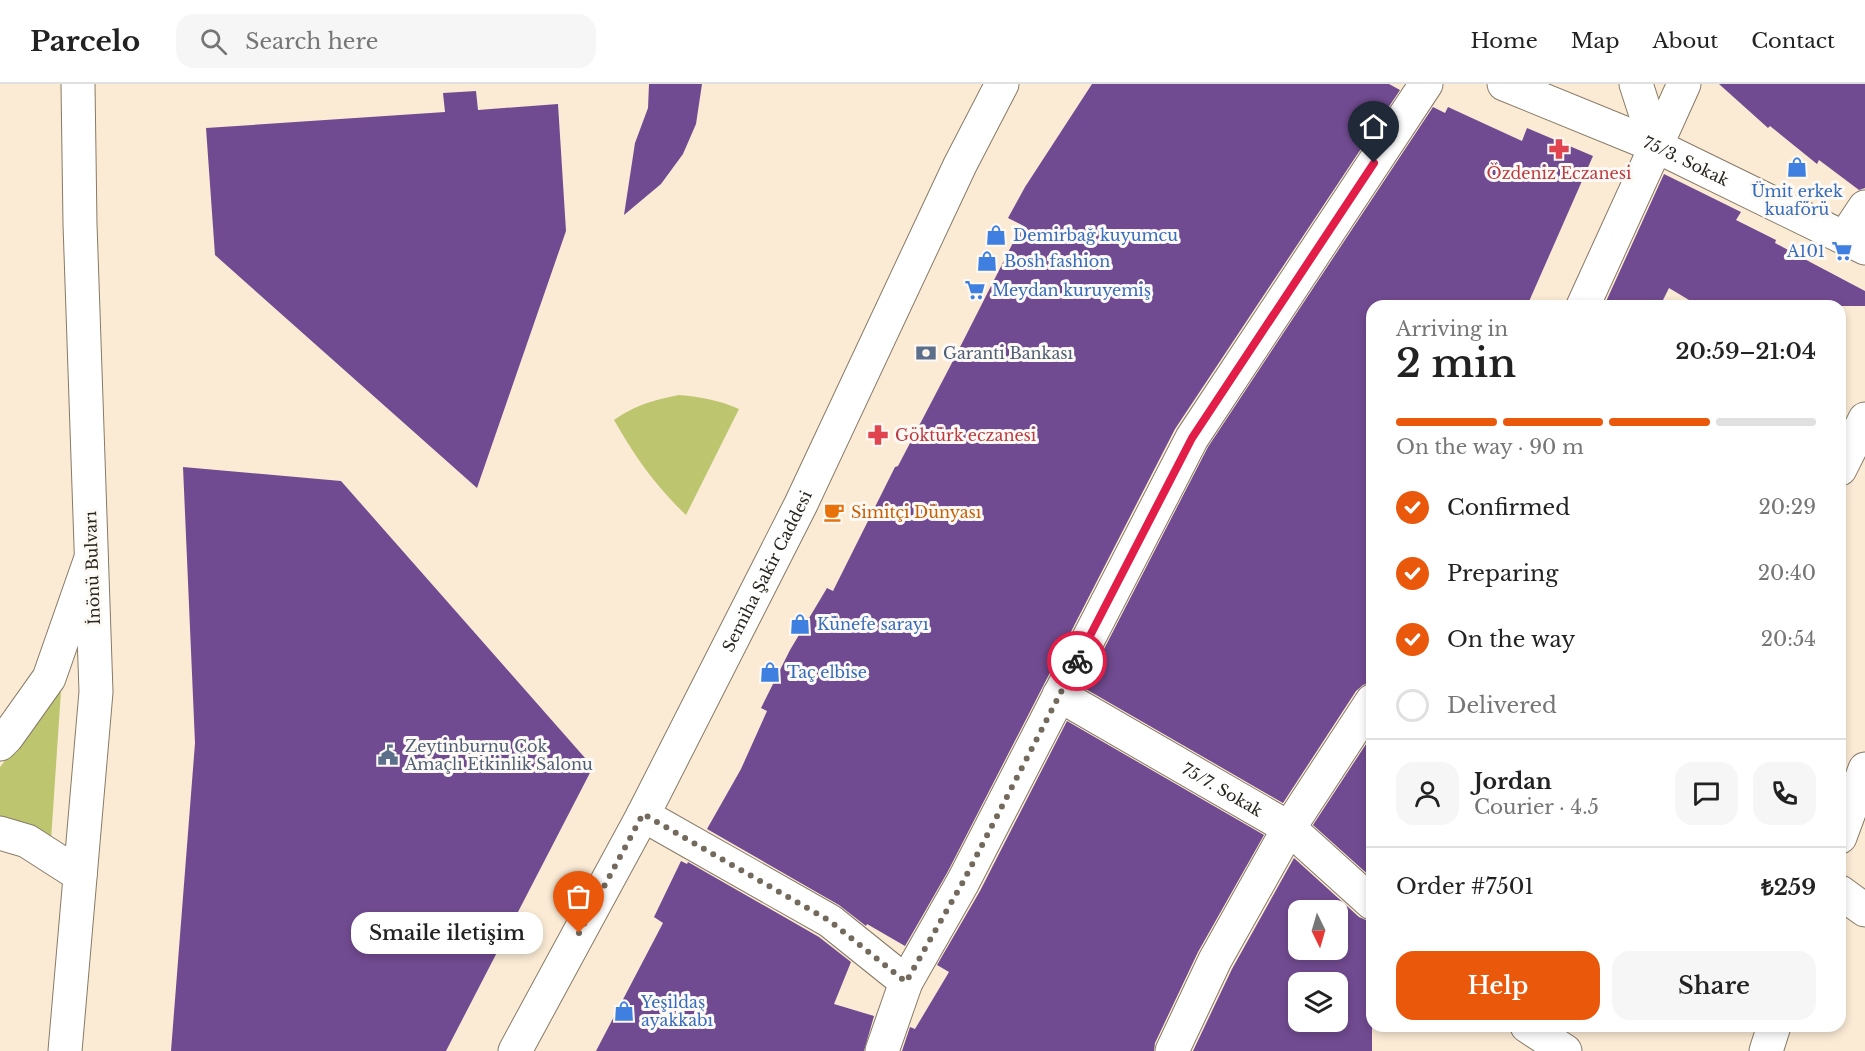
<!DOCTYPE html>
<html lang="en">
<head>
<meta charset="utf-8">
<style>
  body { margin:0; font-family:"Libre Baskerville",serif; background:#f6f6f6; color:#222; height:100vh; display:flex; flex-direction:column; font-size:22px; white-space:nowrap }
  * { box-sizing:border-box; margin:0 }
  p { font-size:20px; color:#767676 }
  .icon { flex:none; width:33px; height:33px; fill:none; stroke:currentColor; stroke-width:2; stroke-linecap:round; stroke-linejoin:round }
  .map { position:relative; flex:1; overflow:hidden }
  .sheet { position:absolute; left:1366px; top:216px; width:480px; height:732px; display:flex; flex-direction:column; background:#fff; border-radius:18px; box-shadow:0 3px 9px #0003 }
  .sheet>* { flex:none }
  .needle { width:39px; rotate:175deg }
  .buttons { position:absolute; left:1288px; top:816px; display:grid; gap:12px }
  .buttons a { display:grid; place-items:center; width:60px; height:60px; border-radius:12px; background:#fff; box-shadow:0 3px 9px #0003; font-size:30px }
  .pin { position:absolute; display:grid; place-items:center; width:51px; height:51px; color:#fff; margin:-62px -26px; border-radius:50% 50% 50% 0; rotate:-45deg; box-shadow:0 0 6px #0007 }
  .pin .icon { rotate:45deg }
  .courier { position:absolute; display:grid; place-items:center; width:60px; height:60px; margin:-30px; border:4px solid #e11d48; border-radius:50%; background:#fff; color:#222; box-shadow:0 2px 8px #0007 }
  .bubble { position:absolute; height:42px; border-radius:18px; background:#fff; box-shadow:0 3px 9px #0003; font-size:20px; font-weight:600; line-height:42px; text-align:center }
  .overview em { font-style:normal; font-weight:600 }
  .overview div { display:flex; flex-direction:column-reverse }
  .overview { display:flex; align-items:center; justify-content:space-between; height:102px; padding:0 30px }
  h1 { font-size:39px; font-weight:600; line-height:45px }
  .bar { display:grid; grid-template-columns:repeat(4,1fr); gap:9px 6px; align-content:center; height:72px; padding:0 30px }
  .bar i { height:8px; border-radius:4px; background:#e0e0e0 }
  .bar .selected { background:#ea580c }
  .bar p { grid-column:span 4 }
  .line { display:flex; align-items:center; gap:15px; padding:0 30px; border-top:2px solid #e0e0e0 }
  .line div { flex:1 }
  .round { display:grid; place-items:center; flex:none; width:63px; height:63px; border-radius:18px; background:#f6f6f6 }
  ol { padding:0 30px; list-style:none }
  li { display:flex; align-items:center; gap:18px; height:66px }
  li p { margin-inline-start:auto }
  li .icon { padding:6px; border-radius:50%; background:#ea580c; color:#fff; stroke-width:4 }
  li:last-child { color:#767676 }
  li i { width:33px; height:33px; border:3px solid #e0e0e0; border-radius:50% }
  .action { display:flex; gap:12px; margin-top:auto; padding:12px 30px }
  .action a { flex:1; height:69px; border-radius:18px; background:#ea580c; color:#fff; font-size:24px; font-weight:600; line-height:69px; text-align:center }
  .action a+a { background:#f6f6f6; color:#222 }
  header { display:flex; align-items:center; gap:36px; box-sizing:border-box; height:84px; padding:0 30px; background:#fff; border-bottom:2px solid #e0e0e0 }
  header strong { font-size:28px }
  nav { display:flex; gap:33px; margin-inline-start:auto; font-size:21px }
  .search { width:420px; height:54px; background:#f6f6f6; display:flex; align-items:center; gap:15px; box-sizing:border-box; padding:0 21px; border-radius:18px; color:#767676; font-size:22px }
  .map>svg:first-child { display:block }
  .green { fill:#bdc66f }
  .building { fill:#714b91; fill-rule:evenodd }
  .lines { fill:none; stroke-linecap:round; stroke-linejoin:round }
  .street-casing { stroke:#877a66; stroke-width:35 }
  .secondary-casing { stroke:#877a66; stroke-width:35 }
  .street { stroke:#fff; stroke-width:33 }
  .secondary { stroke:#fff; stroke-width:33 }
  .done { stroke:#736a5d; stroke-width:6; stroke-dasharray:0 10.8 }
  .route { stroke:#e11d48; stroke-width:8 }
  .labels { text-anchor:middle; stroke-width:6; stroke-linejoin:round; paint-order:stroke }
  .street-label { font-size:16px; fill:#2a251d; stroke:#fdfaf6 }
  .health-label { font-size:16px; fill:#be3a42; stroke:#fdfaf6 }
  .shop-label { font-size:16px; fill:#366cbe; stroke:#fdfaf6; text-anchor:start }
  .service-label { font-size:16px; fill:#4e5e75; stroke:#fdfaf6; text-anchor:start }
  .food-label { font-size:16px; fill:#c56008; stroke:#fdfaf6; text-anchor:start }
</style>
</head>
<body>
<header>
<strong>Parcelo</strong>
<div class="search"><svg class="icon" aria-label="search" viewBox="0 0 24 24"><circle cx="10" cy="10" r="6"/><path d="M15 15l6 6"/></svg>Search here</div>
<nav><a>Home</a><a>Map</a><a>About</a><a>Contact</a></nav>
</header>
<div class="map">
<svg width="1865" height="967" viewBox="0 0 1865 967">
  <rect width="100%" height="100%" fill="#fbebd5"/>
  <path class="green" d="M679,311C701,313 719,316 739,325L686,431C654,400 636,374 614,336C636,321 653,316 679,311Z
    M61,607L51,756L0,743V683Z"/>
  <path class="building" d="M649,0H702L696,40L683,70L661,100L624,131L635,59L648,24Z
    M1092,0H1389L1400,6L1175,345L947,789L905,862L867,840L866,842L839,821L707,745L741,685L767,627L761,624L790,566L827,504L833,507L895,383L898,382L955,273L1022,141L1008,134L1025,103Z
    M1719,0H1865V104L1859,106L1819,76L1817,80L1770,42L1768,44Z
    M476,7L478,26L558,20L566,147L477,404L215,171L206,44L445,28L443,9Z
    M1433,23L1445,29L1448,23L1522,57L1527,44L1593,72L1527,222H1372V598L1363,601L1356,607L1283,719L1084,604L1208,363Z
    M1664,90L1741,128L1736,136L1776,156L1775,159L1812,179L1865,207V222H1699L1669,204L1660,222H1604Z
    M183,383L341,397L593,683L446,967H171L195,659Z
    M1067,637L1264,751L1198,868L1155,959L1154,967H902L910,943L915,945L949,888L937,881L980,807Z
    M1372,651V794L1313,741Z
    M1294,774L1359,833L1368,837H1372V967H1193L1232,885ZM1299,826H1338V866H1299ZM1299,898H1338V938H1299Z
    M681,777L687,780L688,778L819,853L851,878L834,920L874,932L864,967H596L663,839L654,833Z"/>
  <g class="lines">
    <g class="street-casing">
      <g id="street">
        <path id="s1" d="M1504,0L1656,62L1865,164"/>
        <path d="M1656,62L1684,0"/>
        <path d="M1845,153L1865,123"/>
        <path d="M1583,222L1656,62L1636,0"/>
        <path d="M1840,385L1865,335"/>
        <path id="s2" d="M1059,611L1289,744L1372,819"/>
        <path d="M0,660L7,653L49,594L91,474"/>
        <path d="M643,731L830,837L906,898"/>
        <path d="M0,749L27,757L80,791"/>
        <path d="M1840,753L1865,685"/>
        <path d="M1840,808L1865,826"/>
        <path d="M1527,942L1565,967"/>
        <path d="M882,967L906,898L963,798L1192,354L1426,0"/>
        <path d="M1172,967L1215,876L1289,744L1372,617"/>
        <path d="M1766,967L1774,942"/>
      </g>
    </g>
    <g class="secondary-casing">
      <g id="secondary">
        <path d="M65,967L96,608L80,140L78,0"/>
        <path id="s3" d="M515,967L643,731L801,420L960,81L1002,0"/>
      </g>
    </g>
    <use href="#street" class="street"/>
    <use href="#secondary" class="secondary"/>
  </g>
  <g class="lines">
    <path class="done" d="M579,849L643,730L830,837L906,898L963,798L1077,577"/>
    <path class="route" d="M1077,577L1192,354L1374,79"/>
  </g>
  <defs>
    <g id="pharmacy-bare" transform="scale(1.62)"><path d="M-2-6h4v4h4v4h-4v4h-4v-4h-4v-4h4Z" fill="#e0444e" stroke="#fdfaf6" stroke-width="2.5" paint-order="stroke"/></g>
    <g id="shop-bare" transform="scale(1.62)"><path d="M-5-2.5h2.3a2.7 3.5 0 0 1 5.4 0H5L5.5 6h-11ZM-1.5-2.5h3a1.5 2.3 0 0 0-3 0Z" fill="#3f7fe0" stroke="#fdfaf6" stroke-width="2.5" paint-order="stroke"/></g>
    <g id="supermarket-bare" transform="scale(1.62)"><path d="M-6-5.5h2.5l.6 2H6L4.5 2H-2.5L-4.4-4H-6ZM-1.5 3.2a1.3 1.3 0 1 0 .1 0ZM3 3.2a1.3 1.3 0 1 0 .1 0Z" fill="#3f7fe0" stroke="#fdfaf6" stroke-width="2.5" paint-order="stroke"/></g>
    <g id="bank-bare" transform="scale(1.62)"><path d="M-6-4H6V4H-6ZM0-2.3a2.3 2.3 0 1 0 0 4.6a2.3 2.3 0 1 0 0-4.6Z" fill="#5c6f8a" stroke="#fdfaf6" stroke-width="2.5" paint-order="stroke"/></g>
    <g id="cafe-bare" transform="scale(1.62)"><path d="M-5.5-4.5H6V0H3Q3 3.5 0 3.5H-2.5Q-5.5 3.5-5.5 0ZM3-3.2v2h1.7v-2ZM-6 4.5H4V6H-6Z" fill="#e8710a" stroke="#fdfaf6" stroke-width="2.5" paint-order="stroke"/></g>
    <g id="civic-bare" transform="scale(1.62)"><path d="M-.6-6.5H3V-4.5H.6V-3L4-1V1h2V6H-6V1h2V-1L-.6-3ZM-1.2 2.5V6h2.4V2.5Z" fill="#5c6f8a" stroke="#fdfaf6" stroke-width="2.5" paint-order="stroke"/></g>
  </defs>
  <g fill-rule="evenodd">
    <use href="#pharmacy-bare" x="1559" y="65"/>
    <use href="#shop-bare" x="1797" y="83"/>
    <use href="#shop-bare" x="996" y="151"/>
    <use href="#supermarket-bare" x="1842" y="167"/>
    <use href="#shop-bare" x="987" y="177"/>
    <use href="#supermarket-bare" x="975" y="206"/>
    <use href="#bank-bare" x="926" y="269"/>
    <use href="#pharmacy-bare" x="878" y="351"/>
    <use href="#cafe-bare" x="834" y="428"/>
    <use href="#shop-bare" x="800" y="540"/>
    <use href="#shop-bare" x="770" y="588"/>
    <use href="#civic-bare" x="388" y="671"/>
    <use href="#shop-bare" x="624" y="927"/>
  </g>
  <g class="labels">
    <g class="street-label">
      <text dy="6" stroke="none"><textPath href="#s1" startOffset="198">75/3. Sokak</textPath></text>
      <text transform="translate(92 484) rotate(-92)" y="6">İnönü Bulvarı</text>
      <text dy="6" stroke="none"><textPath href="#s3" startOffset="542">Semiha Şakir Caddesi</textPath></text>
      <text dy="6" stroke="none"><textPath href="#s2" startOffset="189">75/7. Sokak</textPath></text>
    </g>
    <g class="health-label">
      <text x="1559" y="95">Özdeniz Eczanesi</text>
      <text x="895" y="357" text-anchor="start">Göktürk eczanesi</text>
    </g>
    <g class="shop-label">
      <text x="1797" y="113" text-anchor="middle">Ümit erkek<tspan x="1797" dy="18">kuaförü</tspan></text>
      <text x="1013" y="157">Demirbağ kuyumcu</text>
      <text x="1825" y="173" text-anchor="end">A101</text>
      <text x="1004" y="183">Bosh fashion</text>
      <text x="992" y="212">Meydan kuruyemiş</text>
      <text x="817" y="546">Künefe sarayı</text>
      <text x="787" y="594">Taç elbise</text>
      <text x="641" y="924">Yeşildaş<tspan x="641" dy="18">ayakkabı</tspan></text>
    </g>
    <g class="service-label">
      <text x="943" y="275">Garanti Bankası</text>
      <text x="405" y="668">Zeytinburnu Çok<tspan x="405" dy="18">Amaçlı Etkinlik Salonu</tspan></text>
    </g>
    <g class="food-label">
      <text x="851" y="434">Simitçi Dünyası</text>
    </g>
  </g>
</svg>
<div class="buttons">
<a><svg class="needle" viewBox="-14 -14 28 28"><path d="M0-13l5 13h-10z" fill="#e53935"/><path d="M0 13l5-13h-10z" fill="#767676"/></svg></a>
<a><svg class="icon" aria-label="layers" viewBox="0 0 24 24"><path d="M12 4l9 5-9 5-9-5zM3 14l9 5 9-5"/></svg></a>
</div>
<div class="pin" style="left:579px;top:849px;background:#ea580c"><svg class="icon" aria-label="bag" viewBox="0 0 24 24"><path d="M5 8h14l-1 12H6zM9 8a3 3 0 0 1 6 0"/></svg></div>
<div class="pin" style="left:1374px;top:79px;background:#1f2937"><svg class="icon" aria-label="home" viewBox="0 0 24 24"><path d="M3 11l9-7 9 7M6 9v11h12V9"/></svg></div>
<div class="courier" style="left:1077px;top:577px"><svg class="icon" aria-label="bike" viewBox="0 0 24 24"><circle cx="6" cy="16" r="4"/><circle cx="18" cy="16" r="4"/><path d="M6 16l4-8h5l3 8M10 8l3 8H6M13 5h3"/></svg></div>
<div class="bubble" style="left:351px;top:828px;width:192px">Smaile iletişim</div>
<section class="sheet">
<div class="overview"><div><h1>2 min</h1><p>Arriving in</p></div><em>20:59–21:04</em></div>
<div class="bar"><i class="selected"></i><i class="selected"></i><i class="selected"></i><i></i><p>On the way · 90 m</p></div>
<ol>
<li><svg class="icon" aria-label="check" viewBox="0 0 24 24"><path d="M5 12l5 5 9-10"/></svg>Confirmed<p>20:29</p></li>
<li><svg class="icon" aria-label="check" viewBox="0 0 24 24"><path d="M5 12l5 5 9-10"/></svg>Preparing<p>20:40</p></li>
<li><svg class="icon" aria-label="check" viewBox="0 0 24 24"><path d="M5 12l5 5 9-10"/></svg>On the way<p>20:54</p></li>
<li><i></i>Delivered</li>
</ol>
<div class="line" style="height:108px"><a class="round"><svg class="icon" aria-label="person" viewBox="0 0 24 24"><circle cx="12" cy="8" r="4"/><path d="M4 21q1-7 8-7t8 7"/></svg></a><div><b>Jordan</b><p>Courier · 4.5</p></div><a class="round"><svg class="icon" aria-label="chat" viewBox="0 0 24 24"><path d="M4 5h16v11H9l-5 4z"/></svg></a><a class="round"><svg class="icon" aria-label="phone" viewBox="0 0 24 24"><path d="M5 4h4l2 5-3 2q2 4 5 5l2-3 5 2v4C11 20 4 13 5 4z"/></svg></a></div>
<div class="line" style="height:78px"><div>Order #7501</div><b>₺259</b></div>
<div class="action"><a>Help</a><a>Share</a></div>
</section>
</div>
</body>
</html>
